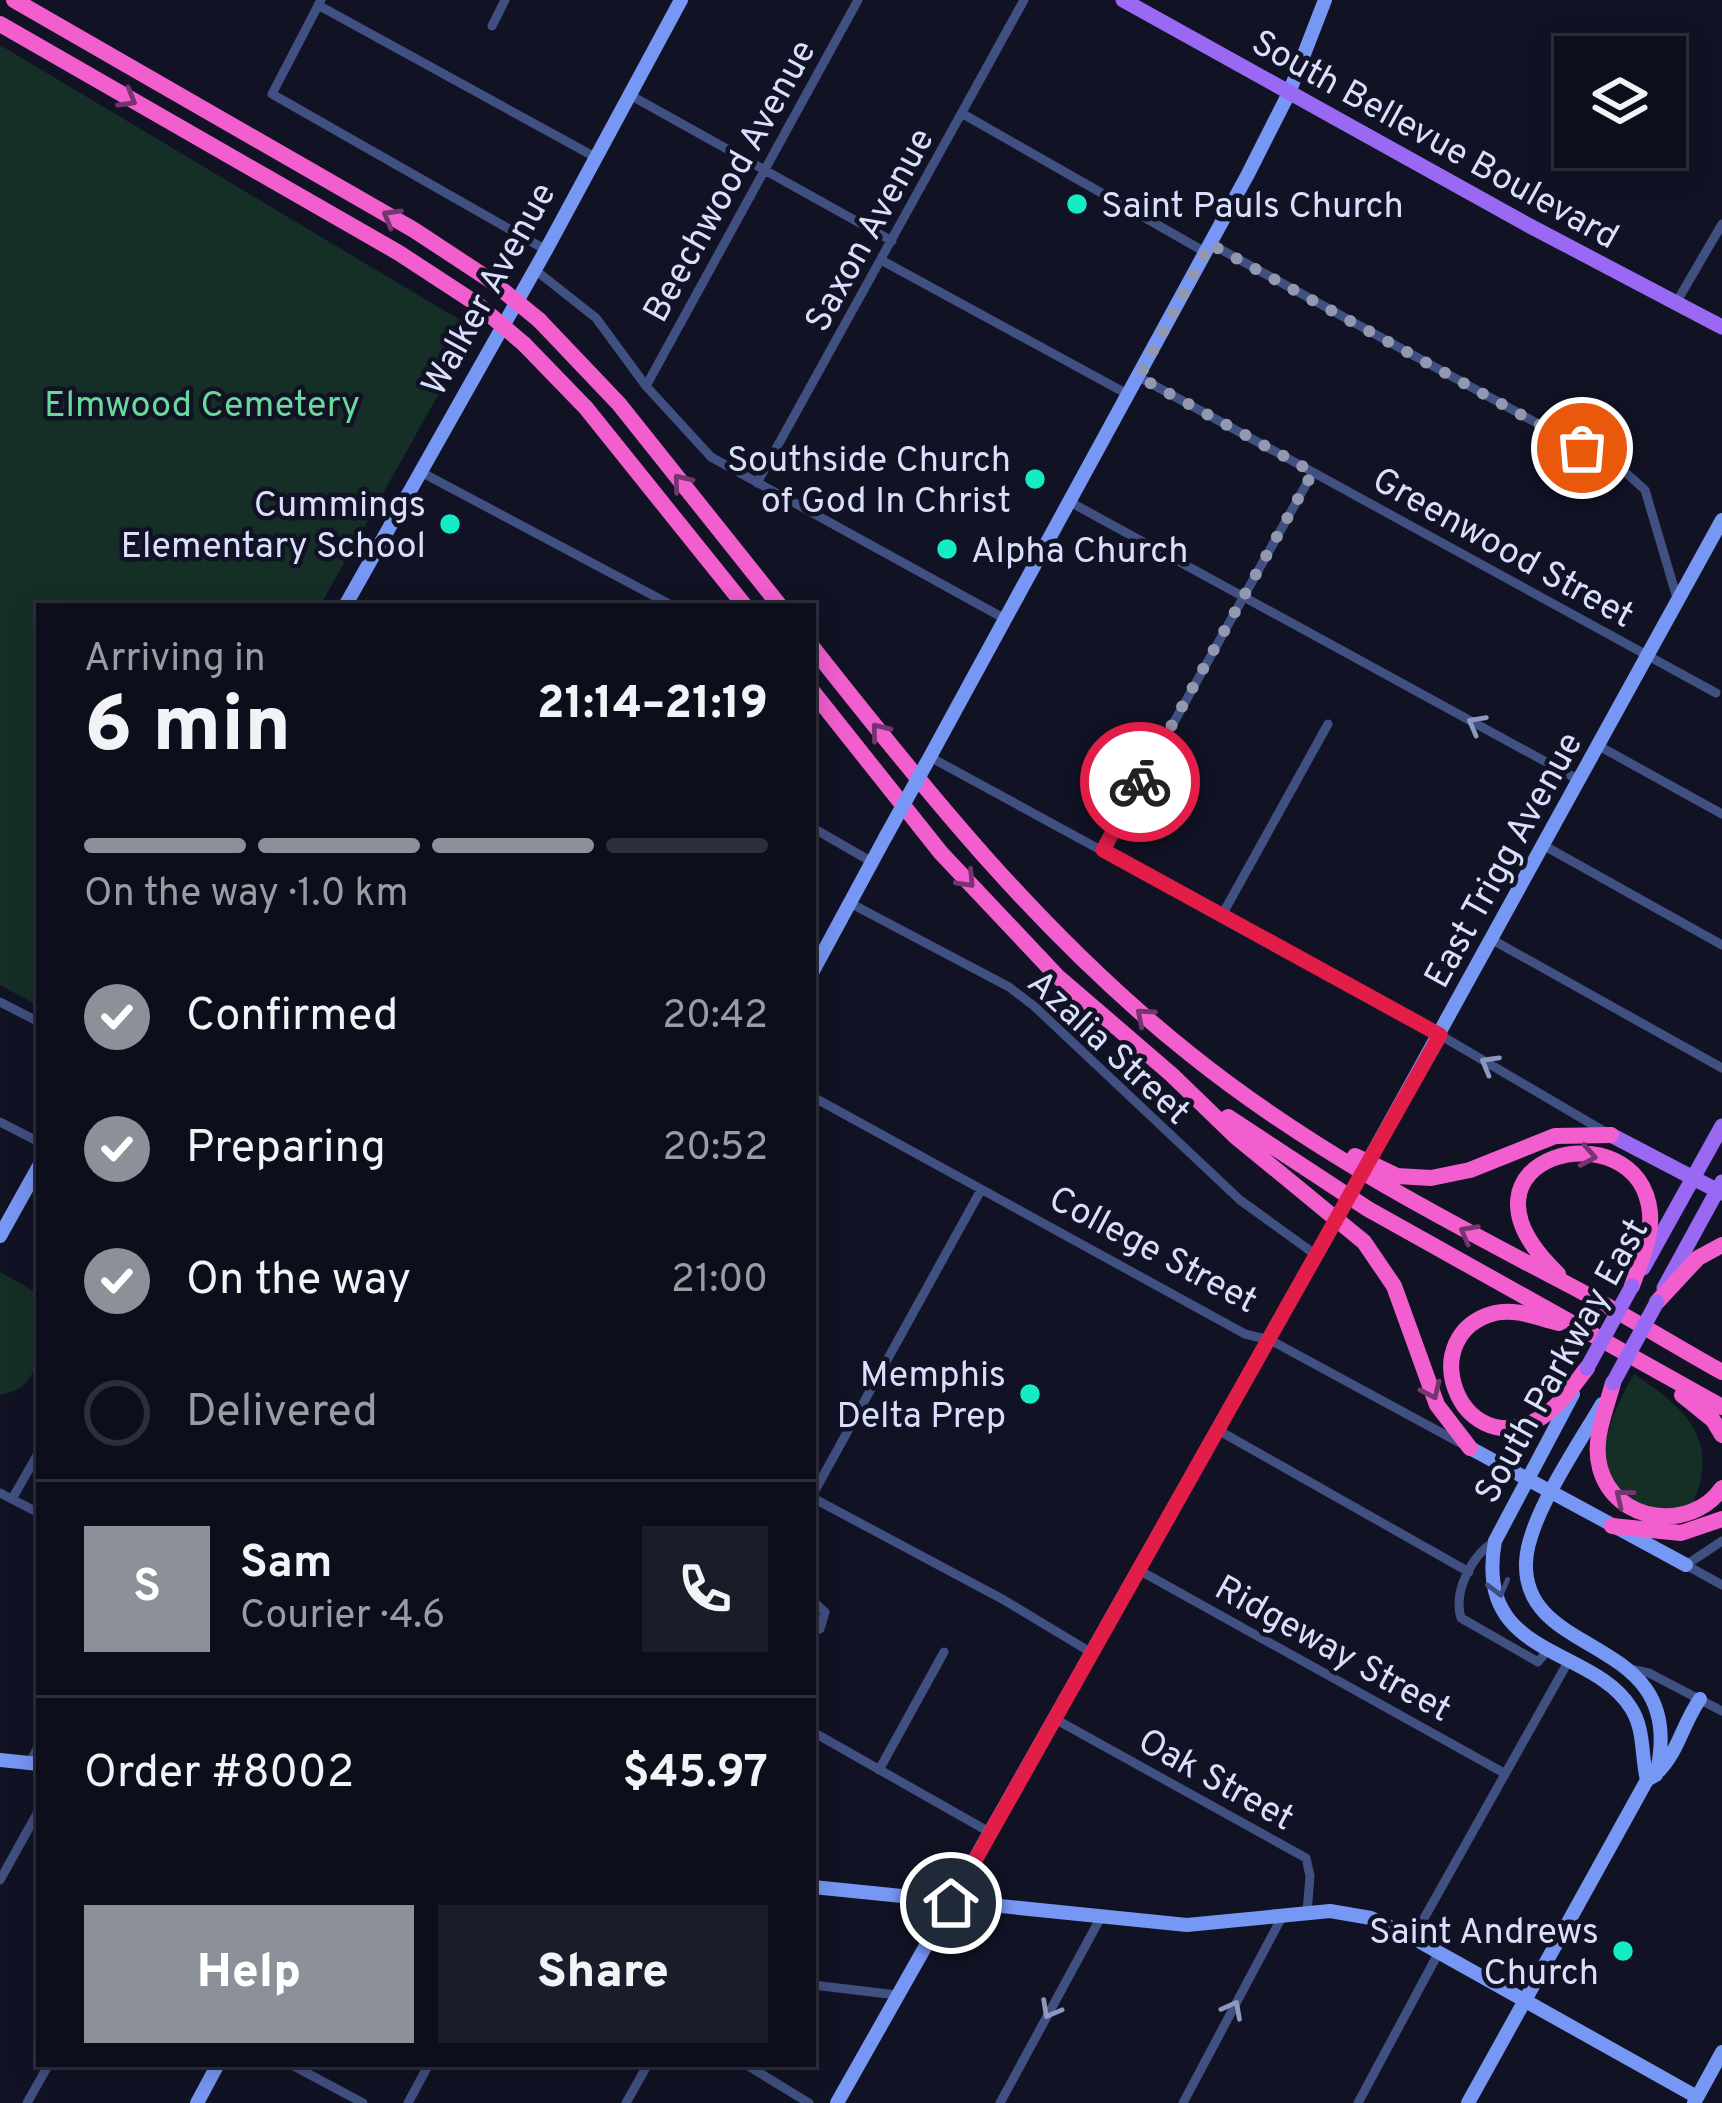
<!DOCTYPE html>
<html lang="en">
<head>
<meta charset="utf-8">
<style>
  body { margin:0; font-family:Overpass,sans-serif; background:#1b1c29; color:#f1f3f6; height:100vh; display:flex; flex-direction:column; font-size:45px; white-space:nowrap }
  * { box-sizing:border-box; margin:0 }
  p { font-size:39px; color:#9a9ca3 }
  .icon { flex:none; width:66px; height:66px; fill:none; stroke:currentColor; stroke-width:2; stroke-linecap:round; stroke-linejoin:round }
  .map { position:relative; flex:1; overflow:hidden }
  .drawer { position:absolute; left:36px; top:603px; width:780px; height:1464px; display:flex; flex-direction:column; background:#0d0e1c; border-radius:0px; box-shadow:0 6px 30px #0003,0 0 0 3px #2d2e3b }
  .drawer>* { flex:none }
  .controls { position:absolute; left:1554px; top:36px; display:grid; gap:24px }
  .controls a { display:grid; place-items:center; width:132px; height:132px; border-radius:0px; background:#0d0e1c; box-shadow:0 6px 30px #0003,0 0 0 3px #2d2e3b; font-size:60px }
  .pin { position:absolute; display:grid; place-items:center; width:102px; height:102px; color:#fff; margin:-51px; border:6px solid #fff; border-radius:50%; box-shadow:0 3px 12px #0007 }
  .courier { position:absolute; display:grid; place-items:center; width:120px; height:120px; margin:-60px; border:9px solid #e11d48; border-radius:50%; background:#fff; color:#222; box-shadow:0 3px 15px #0007 }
  .head em { font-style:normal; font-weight:800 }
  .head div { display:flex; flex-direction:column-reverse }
  .head { display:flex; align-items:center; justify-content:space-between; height:204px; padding:0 48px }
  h1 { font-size:78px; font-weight:800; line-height:90px }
  .bar { display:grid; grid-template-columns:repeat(4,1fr); gap:18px 12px; align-content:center; height:144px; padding:0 48px }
  .bar i { height:15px; border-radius:9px; background:#2d2e3b }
  .bar .current { background:#8c9099 }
  .bar p { grid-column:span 4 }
  .line { display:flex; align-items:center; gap:30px; padding:0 48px; border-top:3px solid #2d2e3b }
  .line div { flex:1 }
  .round { display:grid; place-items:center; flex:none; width:126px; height:126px; border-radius:0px; background:#1b1c29 }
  ol { padding:0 48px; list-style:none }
  li { display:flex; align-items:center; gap:36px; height:132px }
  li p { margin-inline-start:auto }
  li .icon { padding:12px; border-radius:50%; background:#8c9099; color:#fff; stroke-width:4 }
  li:last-child { color:#9a9ca3 }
  li i { width:66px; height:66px; border:6px solid #2d2e3b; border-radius:50% }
  .button { display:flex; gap:24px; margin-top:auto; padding:24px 48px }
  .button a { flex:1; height:138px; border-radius:0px; background:#8c9099; color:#fff; font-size:48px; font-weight:800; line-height:138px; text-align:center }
  .button a+a { background:#1b1c29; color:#f1f3f6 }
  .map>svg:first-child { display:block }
  .green { fill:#152f27 }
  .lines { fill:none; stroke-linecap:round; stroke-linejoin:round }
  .street { stroke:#405081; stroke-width:9 }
  .secondary { stroke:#7797f4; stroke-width:14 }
  .primary { stroke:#9969f3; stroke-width:15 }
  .highway { stroke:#f25ece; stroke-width:16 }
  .secondary-bridge { stroke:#7797f4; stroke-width:14 }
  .primary-bridge { stroke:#9969f3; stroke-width:15 }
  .highway-bridge { stroke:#f25ece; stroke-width:16 }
  .oneway { stroke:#763571 }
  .oneway2 { stroke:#8c98be }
  .oneway3 { stroke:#3f4e82 }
  .done { stroke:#9398b1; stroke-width:12; stroke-dasharray:0 21.6 }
  .route { stroke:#e11d48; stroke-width:15 }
  .poi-dot { fill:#14ecc5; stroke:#111325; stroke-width:4.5 }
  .labels { text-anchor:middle; stroke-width:9; stroke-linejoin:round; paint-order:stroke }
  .street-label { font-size:36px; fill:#d9dffc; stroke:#111325 }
  .poi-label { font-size:36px; fill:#d9dffc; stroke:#111325; text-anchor:end }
  .park-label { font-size:36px; fill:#6ad79d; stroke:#111325 }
</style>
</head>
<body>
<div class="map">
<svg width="1722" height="2103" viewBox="0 0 1722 2103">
  <rect width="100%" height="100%" fill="#111325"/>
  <path class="green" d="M0,45L475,329L320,606H39V1006L0,985Z
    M0,1272L39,1294C39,1332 50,1387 0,1395Z
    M1634,1374C1687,1409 1722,1441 1691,1508C1677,1508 1657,1511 1643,1506C1580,1481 1610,1416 1634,1374Z"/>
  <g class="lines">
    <path class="street" d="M321,0L272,94L546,250
      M318,5L595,157
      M492,26L505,0
      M630,95L892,241
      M963,114L1205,252
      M1211,244L1624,471L1645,490L1677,598
      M881,260L1129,395
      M534,269L596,318L646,386L711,457L1007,620
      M1676,303L1722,224
      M1139,377L1716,693
      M646,386L858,0
      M419,471L673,606
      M757,483L1024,0
      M1070,502L1579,780
      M1599,746L1722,814
      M930,757L1440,1035L1607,1133
      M813,828L872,862
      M1543,845L1722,945
      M1103,850L1313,472
      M850,903L1009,987L1034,1006L1240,1200L1316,1255
      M1222,915L1328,724
      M1491,939L1722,1068
      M0,1002L39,1022
      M813,1097L1245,1334L1270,1340L1464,1445
      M0,1122L39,1142
      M1216,1429L1469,1572
      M0,1493L39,1513
      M813,1494L981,1190
      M813,1498L1004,1600L1092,1653
      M12,1499L39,1452
      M1495,1541C1472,1555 1453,1591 1461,1618L1538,1662L1547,1651
      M1722,1541L1686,1565L1722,1585
      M1137,1569L1504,1773
      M813,1601L825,1612L820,1629L813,1630
      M1630,1669L1649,1673L1722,1711
      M1055,1719L1306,1858L1310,1876L1307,1912
      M813,1732L991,1833
      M30,1762L39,1745
      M879,1770L944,1652
      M0,1880L39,1810
      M1413,1938L1568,1662
      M813,1985L897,1995
      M290,2064L363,2103
      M745,2064L809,2103
      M27,2103L49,2064
      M408,2103L429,2064
      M626,2103L648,2064
      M1000,2103L1101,1917
      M1183,2103L1282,1917
      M1358,2103L1439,1952"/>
    <path class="secondary" d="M345,606L546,250L681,0
      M926,764L1248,174L1289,93L1325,0
      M813,971L886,836
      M1379,1142L1722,520
      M0,1236L39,1166
      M1573,1394L1495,1541C1473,1659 1592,1645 1631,1708C1645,1730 1641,1756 1647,1780
      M1470,1448L1686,1565
      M0,1760L39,1764
      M1659,1771C1679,1750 1683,1723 1700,1699
      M813,1887L1187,1925L1330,1911L1371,1918L1413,1938L1697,2097
      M197,2103L218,2064
      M837,2103L1327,1236
      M1468,2103L1647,1780L1656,1775C1691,1632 1523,1662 1526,1563C1527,1518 1579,1444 1602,1404
      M1694,2103L1722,2052"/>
    <path class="primary" d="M1123,0L1528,225L1722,327
      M1611,1135L1722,1193
      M1643,1268L1722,1126
      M1664,1288L1722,1182"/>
    <path class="highway" d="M14,0L414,230L490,280
      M0,24L399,253L477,304
      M539,320L619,404L780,606
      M524,344L586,408L745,606
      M813,648C928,794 1044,938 1190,1054C1307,1148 1439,1217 1571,1286C1622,1313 1672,1344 1722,1372
      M813,692L941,853L1057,976L1172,1075L1235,1136L1364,1242L1394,1286L1437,1405L1470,1448
      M1228,1117L1368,1209L1722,1407
      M1355,1156L1397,1176L1431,1178L1470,1170L1555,1136L1611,1135
      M1558,1274C1433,1155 1640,1105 1650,1213C1652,1238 1640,1263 1632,1286
      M1657,1302L1698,1258L1722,1245
      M1559,1323C1538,1318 1516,1308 1495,1313C1413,1334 1458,1459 1535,1421C1557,1410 1572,1387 1587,1368
      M1613,1383C1606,1410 1592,1440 1600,1468C1615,1524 1692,1532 1722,1488
      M1682,1395L1713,1420L1722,1435
      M1612,1526L1681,1533L1722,1519"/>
    <path class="secondary-bridge" d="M886,836L926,764
      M1327,1236L1379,1142"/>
    <path class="primary-bridge" d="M1587,1368L1632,1286
      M1613,1383L1657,1302"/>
    <path class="highway-bridge" d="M490,280L539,320
      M477,304L524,344"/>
  </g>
  <defs><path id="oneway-chevron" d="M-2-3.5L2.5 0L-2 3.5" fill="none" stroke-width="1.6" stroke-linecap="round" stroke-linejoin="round" transform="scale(3)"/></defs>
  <g class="oneway">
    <use href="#oneway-chevron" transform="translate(128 99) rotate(30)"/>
    <use href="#oneway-chevron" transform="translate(391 217) rotate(-150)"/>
    <use href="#oneway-chevron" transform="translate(681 482) rotate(-129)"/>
    <use href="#oneway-chevron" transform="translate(879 731) rotate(-129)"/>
    <use href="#oneway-chevron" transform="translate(967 880) rotate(47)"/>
    <use href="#oneway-chevron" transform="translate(1144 1016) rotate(-139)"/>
    <use href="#oneway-chevron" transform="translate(1588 1156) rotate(10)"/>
    <use href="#oneway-chevron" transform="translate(1468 1233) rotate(-151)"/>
    <use href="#oneway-chevron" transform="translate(1432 1391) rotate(65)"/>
    <use href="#oneway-chevron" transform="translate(1623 1497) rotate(-141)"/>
  </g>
  <g class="oneway2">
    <use href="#oneway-chevron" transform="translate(1476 724) rotate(-151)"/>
    <use href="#oneway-chevron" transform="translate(1489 1064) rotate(-150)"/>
    <use href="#oneway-chevron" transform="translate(1233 2009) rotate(-62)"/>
    <use href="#oneway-chevron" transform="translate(1050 2010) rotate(119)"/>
  </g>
  <use class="oneway3" href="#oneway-chevron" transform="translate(1499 1588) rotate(75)"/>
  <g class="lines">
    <path class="done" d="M1140,782L1313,472L1139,377L1210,244L1582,448"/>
    <path class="route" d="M951,1903L1440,1035L1103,850L1140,782"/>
  </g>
  <g class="poi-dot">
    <circle cx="1077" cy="204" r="12"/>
    <circle cx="1035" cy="479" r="12"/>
    <circle cx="450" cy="524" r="12"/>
    <circle cx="947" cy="549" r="12"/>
    <circle cx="1030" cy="1394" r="12"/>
    <circle cx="1623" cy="1951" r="12"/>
  </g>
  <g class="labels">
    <g class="street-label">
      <text transform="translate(1436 138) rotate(29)" y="13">South Bellevue Boulevard</text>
      <text transform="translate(728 180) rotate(-61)" y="13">Beechwood Avenue</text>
      <text transform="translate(868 229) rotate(-61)" y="13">Saxon Avenue</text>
      <text transform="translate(487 288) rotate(-61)" y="13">Walker Avenue</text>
      <text transform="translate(1504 546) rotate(29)" y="13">Greenwood Street</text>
      <text transform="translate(1502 859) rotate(-61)" y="13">East Trigg Avenue</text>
      <text transform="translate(1110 1046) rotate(43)" y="13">Azalia Street</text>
      <text transform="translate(1154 1248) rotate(28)" y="13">College Street</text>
      <text transform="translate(1560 1360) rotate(-61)" y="13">South Parkway East</text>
      <text transform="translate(1334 1647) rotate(29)" y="13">Ridgeway Street</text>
      <text transform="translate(1217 1778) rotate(29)" y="13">Oak Street</text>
    </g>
    <g class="poi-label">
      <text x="1101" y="217" text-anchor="start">Saint Pauls Church</text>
      <text x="1011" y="471">Southside Church<tspan x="1011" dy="41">of God In Christ</tspan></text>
      <text x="426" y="516">Cummings<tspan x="426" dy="41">Elementary School</tspan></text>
      <text x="971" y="562" text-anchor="start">Alpha Church</text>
      <text x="1006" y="1386">Memphis<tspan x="1006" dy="41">Delta Prep</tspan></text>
      <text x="1599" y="1943">Saint Andrews<tspan x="1599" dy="41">Church</tspan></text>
    </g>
    <g class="park-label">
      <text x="202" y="416">Elmwood Cemetery</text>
    </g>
  </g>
</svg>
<div class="controls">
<a><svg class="icon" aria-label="layers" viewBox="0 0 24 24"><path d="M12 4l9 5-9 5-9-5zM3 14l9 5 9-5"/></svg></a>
</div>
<div class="pin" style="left:1582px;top:448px;background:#ea580c"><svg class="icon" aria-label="bag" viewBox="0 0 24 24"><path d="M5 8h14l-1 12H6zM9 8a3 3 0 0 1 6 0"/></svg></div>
<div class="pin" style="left:951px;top:1903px;background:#1f2937"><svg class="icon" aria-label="home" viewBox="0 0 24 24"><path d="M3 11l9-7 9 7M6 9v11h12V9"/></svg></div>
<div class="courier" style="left:1140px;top:782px"><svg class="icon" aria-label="bike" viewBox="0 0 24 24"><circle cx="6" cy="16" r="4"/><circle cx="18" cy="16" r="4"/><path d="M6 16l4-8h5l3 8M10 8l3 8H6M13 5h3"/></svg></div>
<section class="drawer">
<div class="head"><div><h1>6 min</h1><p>Arriving in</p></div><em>21:14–21:19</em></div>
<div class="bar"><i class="current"></i><i class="current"></i><i class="current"></i><i></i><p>On the way · 1.0 km</p></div>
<ol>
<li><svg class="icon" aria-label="check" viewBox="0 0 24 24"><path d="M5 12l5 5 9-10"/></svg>Confirmed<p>20:42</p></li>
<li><svg class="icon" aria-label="check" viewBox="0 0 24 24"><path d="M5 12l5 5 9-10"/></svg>Preparing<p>20:52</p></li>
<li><svg class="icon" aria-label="check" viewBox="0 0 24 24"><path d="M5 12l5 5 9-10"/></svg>On the way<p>21:00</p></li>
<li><i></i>Delivered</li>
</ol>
<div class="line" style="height:216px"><b class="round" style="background:#8c9099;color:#fff">S</b><div><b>Sam</b><p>Courier · 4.6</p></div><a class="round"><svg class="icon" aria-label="phone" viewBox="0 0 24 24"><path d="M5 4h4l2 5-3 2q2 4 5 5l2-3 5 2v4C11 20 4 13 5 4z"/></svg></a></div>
<div class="line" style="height:156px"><div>Order #8002</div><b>$45.97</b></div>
<div class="button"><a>Help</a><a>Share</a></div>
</section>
</div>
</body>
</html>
